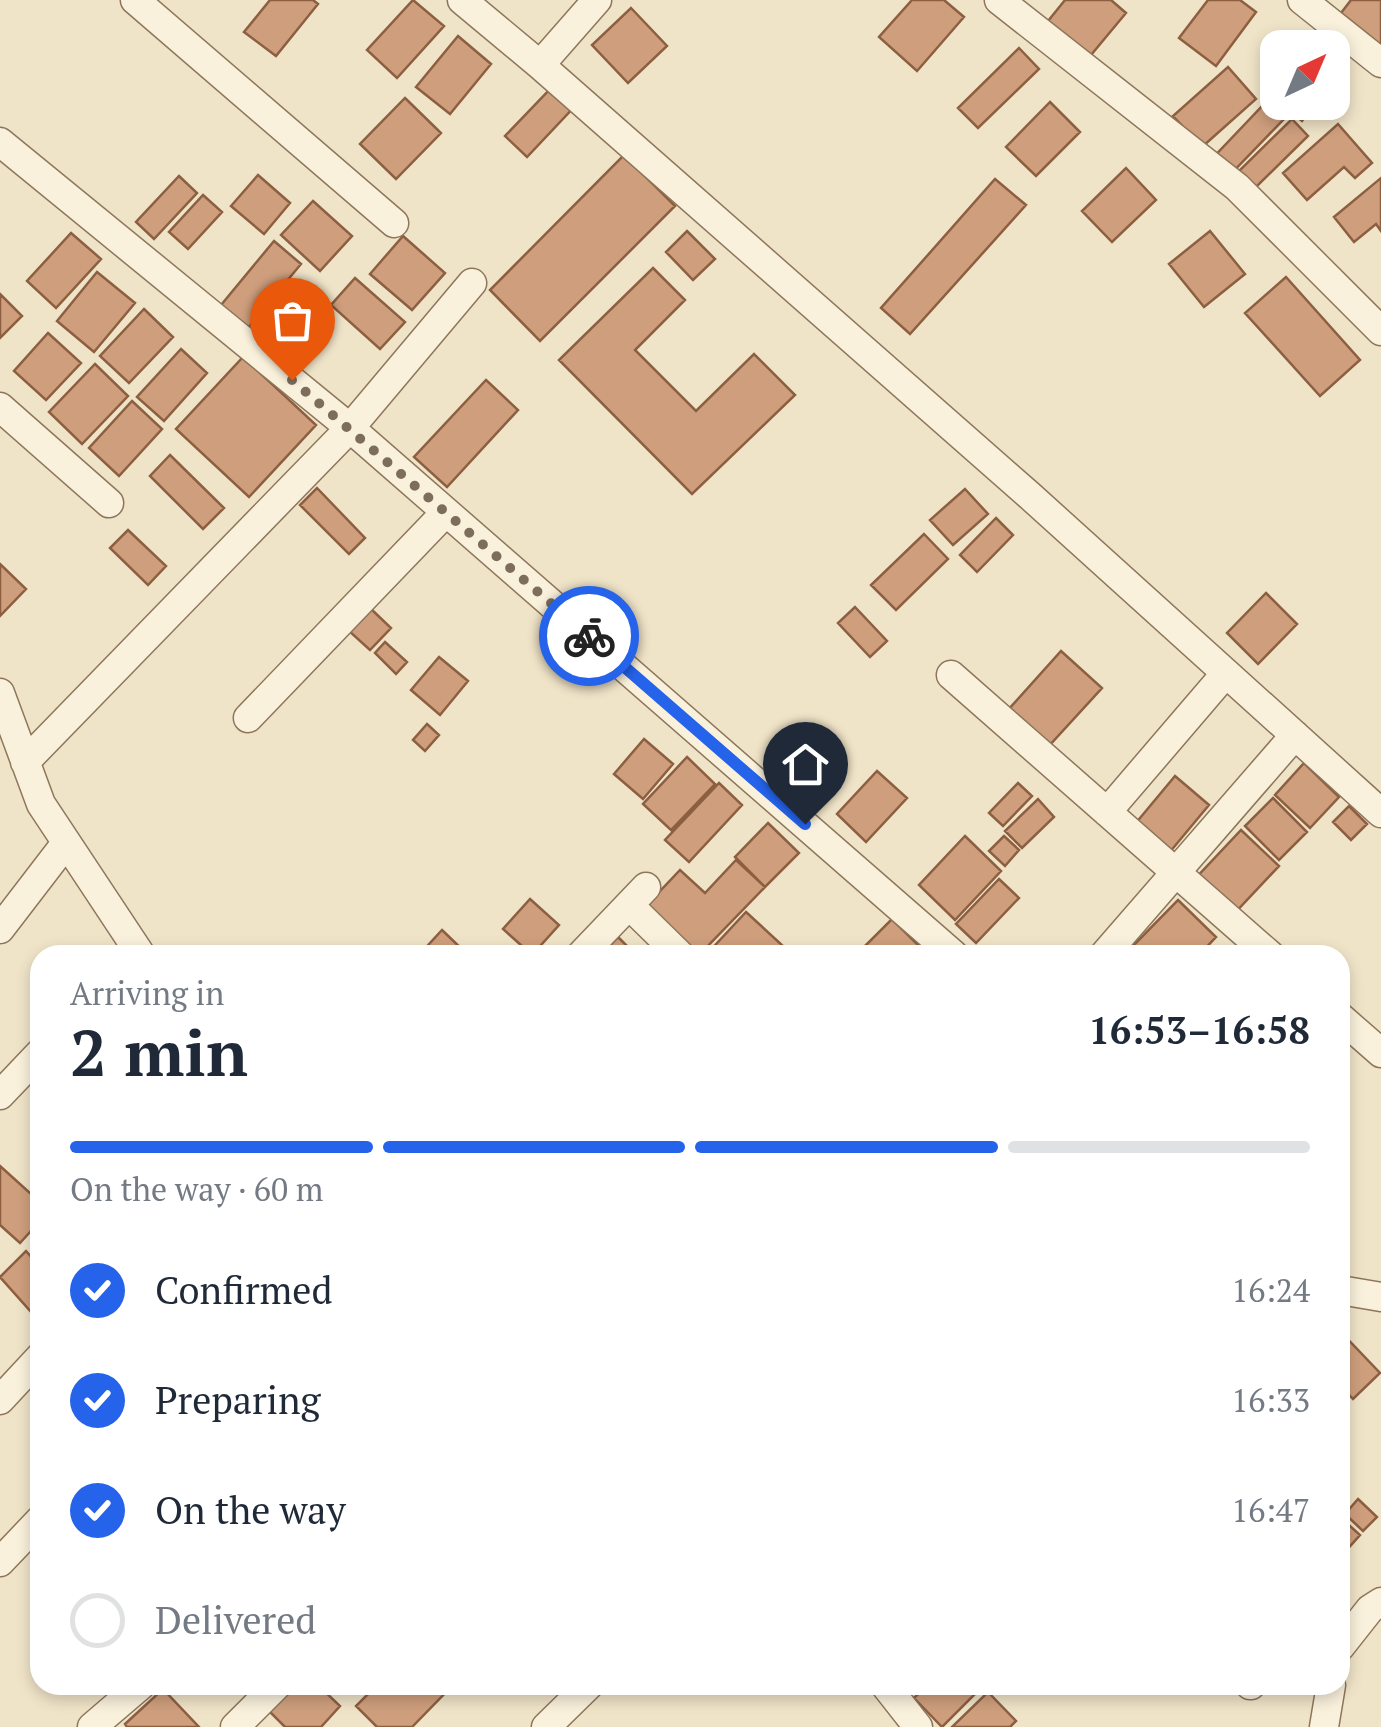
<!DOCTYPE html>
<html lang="en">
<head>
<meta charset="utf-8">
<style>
  body { margin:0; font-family:"PT Serif",serif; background:#f2f2f3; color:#1f2937; height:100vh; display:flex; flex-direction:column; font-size:38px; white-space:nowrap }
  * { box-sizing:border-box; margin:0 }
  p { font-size:32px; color:#747a83 }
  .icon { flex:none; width:55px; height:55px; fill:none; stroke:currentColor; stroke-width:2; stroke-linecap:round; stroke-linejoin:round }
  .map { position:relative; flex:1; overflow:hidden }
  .sheet { position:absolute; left:30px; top:945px; width:1320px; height:750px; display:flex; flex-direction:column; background:#fff; border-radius:30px; box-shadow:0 5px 15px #0003 }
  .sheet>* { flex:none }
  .needle { width:65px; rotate:44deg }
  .fabs { position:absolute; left:1260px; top:30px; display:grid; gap:20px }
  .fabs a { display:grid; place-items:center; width:90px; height:90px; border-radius:20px; background:#fff; box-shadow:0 5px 15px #0003; font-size:50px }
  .pin { position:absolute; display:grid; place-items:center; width:85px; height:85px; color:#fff; margin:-102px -42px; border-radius:50% 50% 50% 0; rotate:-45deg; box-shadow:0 0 10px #0007 }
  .pin .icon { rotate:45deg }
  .courier { position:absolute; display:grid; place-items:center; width:100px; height:100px; margin:-50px; border:8px solid #2563eb; border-radius:50%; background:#fff; color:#222; box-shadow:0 2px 12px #0007 }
  .headline em { font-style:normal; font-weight:700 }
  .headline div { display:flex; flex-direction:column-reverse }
  .headline { display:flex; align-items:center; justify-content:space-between; height:170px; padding:0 40px }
  h1 { font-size:65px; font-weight:700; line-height:75px }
  .bar { display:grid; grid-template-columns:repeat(4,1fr); gap:15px 10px; align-content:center; height:120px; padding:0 40px }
  .bar i { height:12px; border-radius:8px; background:#e0e1e3 }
  .bar .current { background:#2563eb }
  .bar p { grid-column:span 4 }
  ol { padding:0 40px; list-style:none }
  li { display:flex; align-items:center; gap:30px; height:110px }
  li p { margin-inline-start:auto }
  li .icon { padding:10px; border-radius:50%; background:#2563eb; color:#fff; stroke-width:4 }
  li:last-child { color:#747a83 }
  li i { width:55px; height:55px; border:5px solid #e0e1e3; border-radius:50% }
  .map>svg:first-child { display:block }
  .building { fill:#cf9f7d; stroke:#8d5f41; stroke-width:2.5 }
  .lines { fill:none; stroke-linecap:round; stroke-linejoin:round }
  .minor-casing { stroke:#8d765c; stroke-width:31 }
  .minor { stroke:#faf1dc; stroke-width:28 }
  .done { stroke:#7c6e5b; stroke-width:10; stroke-dasharray:0 18 }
  .route { stroke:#2563eb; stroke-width:12 }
</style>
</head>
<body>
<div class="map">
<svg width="1381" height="1727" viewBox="0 0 1381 1727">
  <rect width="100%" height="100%" fill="#f0e4c8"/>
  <path class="building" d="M270,0H313L318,4L276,56L244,32Z
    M413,0L444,26L397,78L367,50Z
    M912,0H944L964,17L917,71L879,37Z
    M1065,0H1111L1126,13L1086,61L1044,26Z
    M1208,0H1240L1256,12L1216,66L1179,38Z
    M1351,0H1381V45L1341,13Z
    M631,8L667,46L628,83L592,45Z
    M458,36L491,64L450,114L416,87Z
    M1019,48L1039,69L978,128L958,108Z
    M1228,67L1256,99L1202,147L1173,116Z
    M554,85L576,105L527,157L505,136Z
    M405,98L441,133L396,179L360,144Z
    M1050,102L1080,132L1036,176L1006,147Z
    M1266,102L1284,119L1224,181L1207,164Z
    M1279,102H1316L1302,121Z
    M1292,119L1308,136L1255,188L1239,171Z
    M1338,124L1372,163L1355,178L1344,167L1307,200L1283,173Z
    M624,155L675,206L540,341L490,290Z
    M1126,168L1156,200L1112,242L1082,211Z
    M258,175L290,203L264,234L231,206Z
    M179,176L197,193L154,239L136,222Z
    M1381,178V231L1376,224L1354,242L1334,217Z
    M995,179L1026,205L910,334L881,308Z
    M203,195L222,212L188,249L169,232Z
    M313,201L352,236L320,271L281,235Z
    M687,231L715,259L693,280L666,252Z
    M1210,231L1245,274L1204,307L1169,264Z
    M71,233L101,259L56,308L27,281Z
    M403,236L445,273L412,310L370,274Z
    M274,241L301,264L248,328L221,305Z
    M653,268L685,300L635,350L696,411L754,354L795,395L692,494L559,360Z
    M97,272L135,303L94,352L57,321Z
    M1286,277L1360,360L1320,396L1245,313Z
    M355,278L405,322L380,349L331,305Z
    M297,293L318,314L284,348L263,327Z
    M0,294L22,316L0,338Z
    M144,309L173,337L129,383L100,356Z
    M48,333L81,363L46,400L14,371Z
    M181,349L207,373L164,421L137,397Z
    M243,357L316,425L249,497L176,429Z
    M95,364L128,396L82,444L49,412Z
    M486,380L518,410L447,487L414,457Z
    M132,401L162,429L119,476L89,448Z
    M170,455L224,508L203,529L150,476Z
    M317,488L365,538L349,554L300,505Z
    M965,489L988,514L953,545L930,520Z
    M996,518L1013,535L977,572L960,555Z
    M128,530L166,566L148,585L110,548Z
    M924,534L948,559L896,610L871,585Z
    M0,564L26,589L0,616Z
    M1266,593L1297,624L1258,664L1227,633Z
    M855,607L887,641L870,657L838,623Z
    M370,608L391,628L370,650L349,631Z
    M385,642L407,662L396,674L375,653Z
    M1061,651L1102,688L1048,747L1008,710Z
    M439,657L468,681L440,715L411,690Z
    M427,724L439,735L425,751L413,740Z
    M644,739L673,764L643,799L614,774Z
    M687,757L715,784L671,830L643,804Z
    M1304,763L1339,797L1310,828L1275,795Z
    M877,771L907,798L866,842L837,814Z
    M1175,776L1209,805L1169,853L1135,824Z
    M719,783L742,805L689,862L665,840Z
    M1018,783L1032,796L1003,826L989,813Z
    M1273,798L1307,832L1279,860L1245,826Z
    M1038,799L1054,817L1022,848L1005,831Z
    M1349,806L1367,824L1351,840L1333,822Z
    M768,823L799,853L765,887L735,857Z
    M1241,830L1279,866L1231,917L1193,881Z
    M965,836L1001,871L955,920L919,885Z
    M1004,836L1019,850L1005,866L989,851Z
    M736,860L765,887L699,955L646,906L680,870L705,893Z
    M999,879L1019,898L976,943L956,924Z
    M530,899L559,925L532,955L503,929Z
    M1178,900L1216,937L1199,955H1124Z
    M746,912L783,946L775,955H706Z
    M892,919L922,949L916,955H873L864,947Z
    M442,930L468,955H419Z
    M618,937L636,955H600Z
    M0,1166L40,1202V1221L20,1243L0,1225Z
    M26,1251L40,1267V1322L0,1277Z
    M1340,1331L1380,1373L1353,1399L1340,1385Z
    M1358,1499L1377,1517L1363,1531L1345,1514Z
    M1340,1517L1360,1535L1343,1554L1340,1552Z
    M294,1685H318L340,1706L321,1727H285L269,1711Z
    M377,1685H453L412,1727H377L356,1706Z
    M927,1685H982L983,1686L942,1727L914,1698Z
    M163,1689L199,1727H127L125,1724Z
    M988,1692L1016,1721L1010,1727H952Z"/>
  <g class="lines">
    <g class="minor-casing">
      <path id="minor" d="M135,0L394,223
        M462,0L540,65L1029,495L1381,813
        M999,0L1237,187L1381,331
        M1302,0L1381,63
        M540,65L597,0
        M0,142L350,428L954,955
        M0,407L109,503
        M951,675L1270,955
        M0,693L41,804L141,955
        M248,718L446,512
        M25,762L350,428L472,283
        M1107,812L1226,673
        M629,905L680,955
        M0,929L66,843
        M581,955L646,887
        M1104,955L1295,735
        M1340,1017L1381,1053
        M0,1095L40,1053
        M1340,1290L1381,1297
        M0,1400L40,1357
        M0,1562L40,1520
        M1340,1647L1370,1609L1381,1602
        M885,1685L918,1727
        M1250,1685H1251
        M92,1727L141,1685
        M235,1727L277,1685
        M546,1727L589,1685
        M1324,1727L1331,1685"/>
    </g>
    <use href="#minor" class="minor"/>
  </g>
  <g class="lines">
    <path class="done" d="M292,380L589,636"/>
    <path class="route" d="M589,636L805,824"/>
  </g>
</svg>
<div class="fabs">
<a><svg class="needle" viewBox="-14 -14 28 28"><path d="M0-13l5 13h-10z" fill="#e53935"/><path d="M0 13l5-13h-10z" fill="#747a83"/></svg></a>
</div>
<div class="pin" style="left:292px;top:380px;background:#ea580c"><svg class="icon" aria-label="bag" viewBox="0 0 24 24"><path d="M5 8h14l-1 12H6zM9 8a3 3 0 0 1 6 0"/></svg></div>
<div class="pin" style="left:805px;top:824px;background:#1f2937"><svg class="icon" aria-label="home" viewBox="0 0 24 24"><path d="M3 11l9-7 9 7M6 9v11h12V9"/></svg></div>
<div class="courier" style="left:589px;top:636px"><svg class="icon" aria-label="bike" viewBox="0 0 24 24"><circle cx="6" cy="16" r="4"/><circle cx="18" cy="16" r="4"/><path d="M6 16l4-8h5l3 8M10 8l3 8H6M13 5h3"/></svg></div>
<section class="sheet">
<div class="headline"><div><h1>2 min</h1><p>Arriving in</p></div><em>16:53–16:58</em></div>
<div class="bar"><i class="current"></i><i class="current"></i><i class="current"></i><i></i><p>On the way · 60 m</p></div>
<ol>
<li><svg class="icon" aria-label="check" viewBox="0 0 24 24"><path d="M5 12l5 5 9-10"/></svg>Confirmed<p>16:24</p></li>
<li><svg class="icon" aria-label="check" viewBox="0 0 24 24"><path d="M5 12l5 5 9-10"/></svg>Preparing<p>16:33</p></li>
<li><svg class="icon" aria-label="check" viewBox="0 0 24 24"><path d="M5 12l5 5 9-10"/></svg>On the way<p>16:47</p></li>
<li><i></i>Delivered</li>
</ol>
</section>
</div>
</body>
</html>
